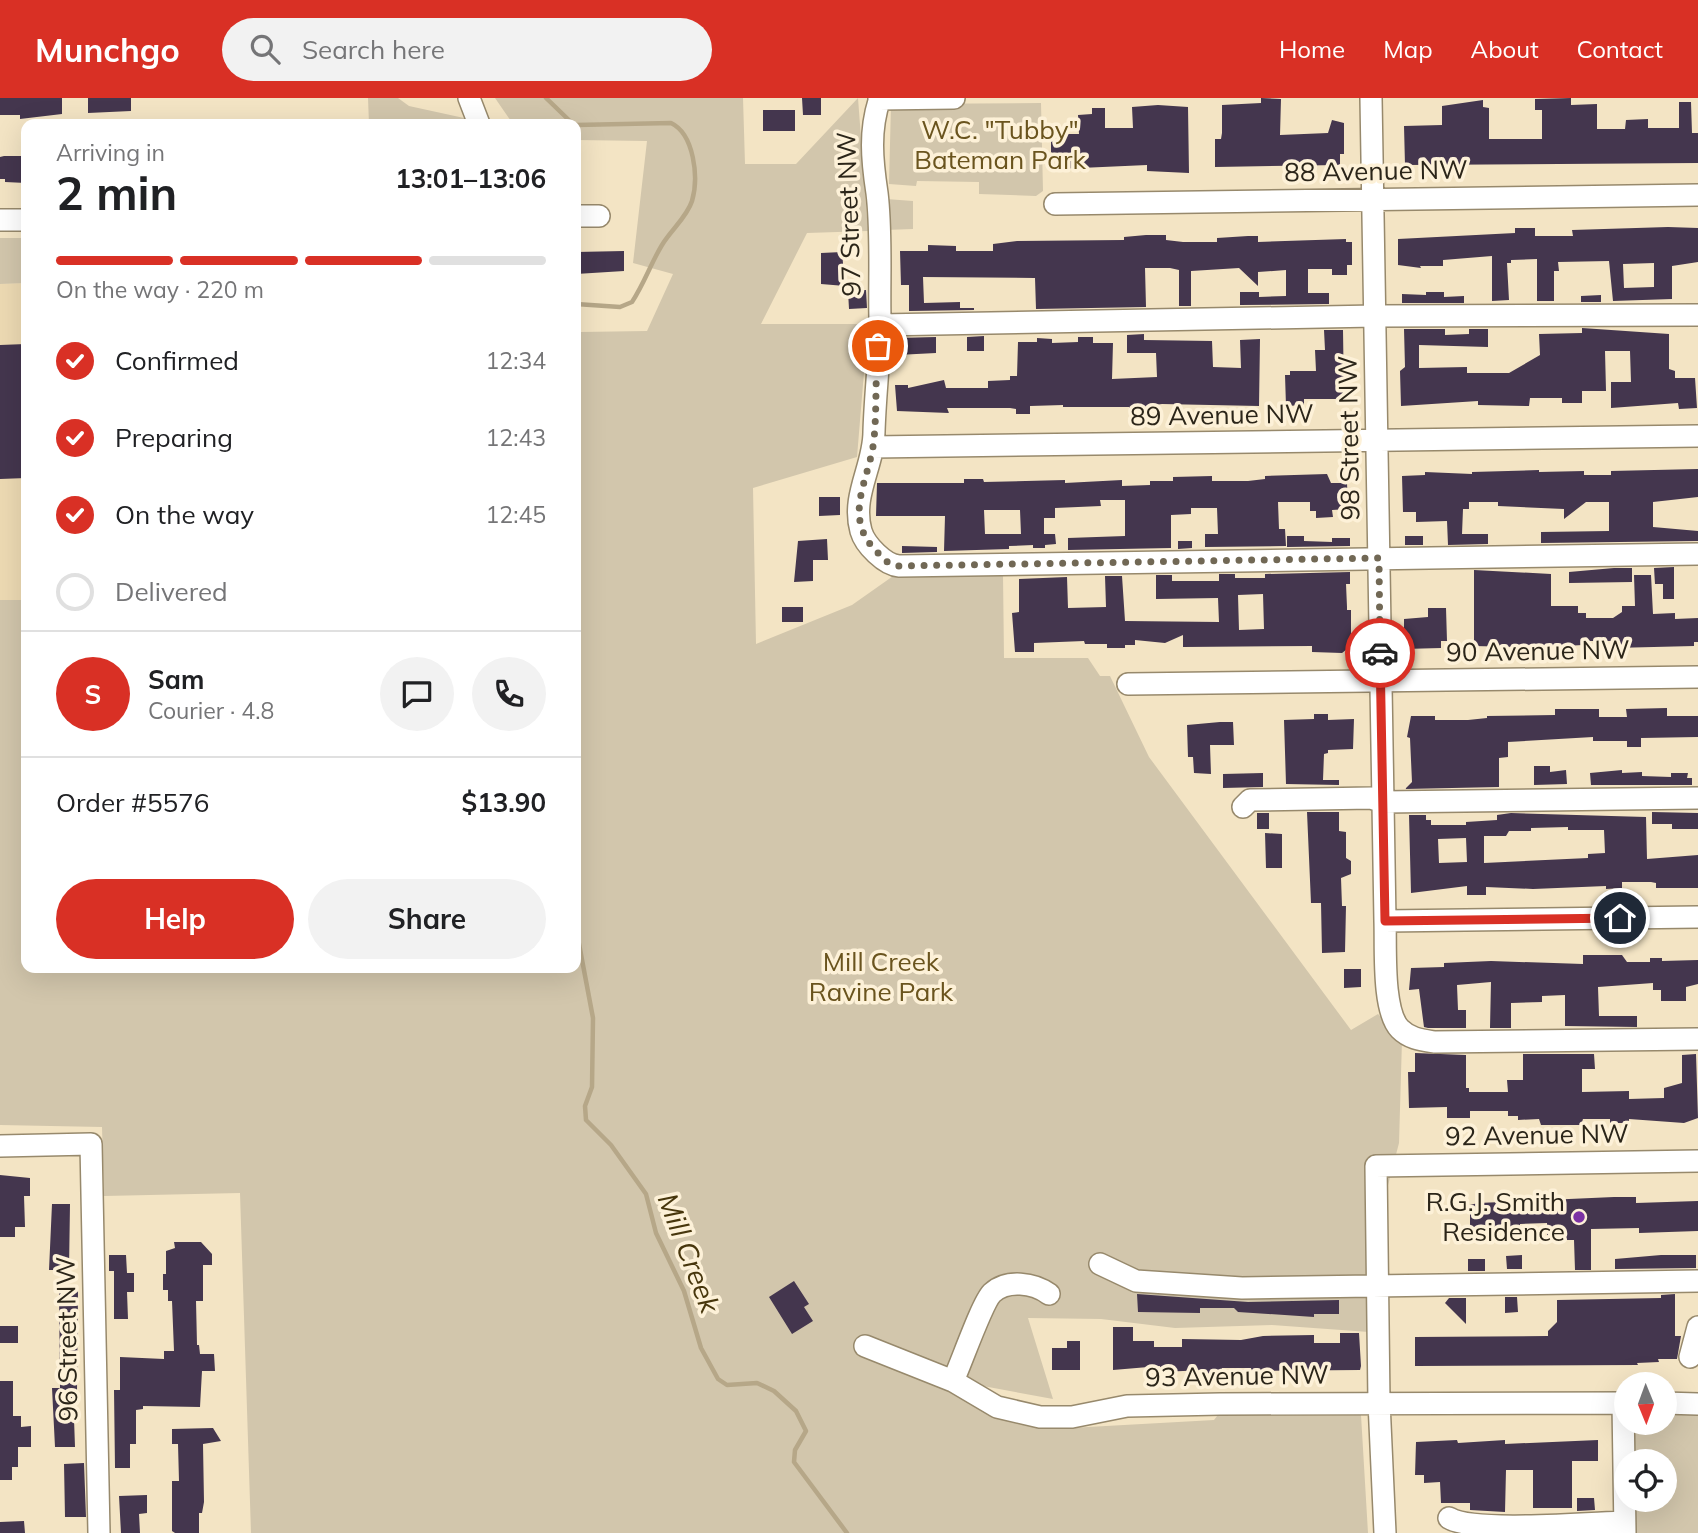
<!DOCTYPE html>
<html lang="en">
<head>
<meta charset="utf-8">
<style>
  body { margin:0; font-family:Mulish,sans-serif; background:#f2f2f2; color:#202124; height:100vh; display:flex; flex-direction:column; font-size:26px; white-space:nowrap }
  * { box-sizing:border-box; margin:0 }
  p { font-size:23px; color:#757577 }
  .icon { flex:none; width:38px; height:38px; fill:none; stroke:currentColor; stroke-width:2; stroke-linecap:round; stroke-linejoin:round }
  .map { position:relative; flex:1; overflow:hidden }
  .side { position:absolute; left:21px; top:21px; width:560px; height:854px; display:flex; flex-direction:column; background:#fff; border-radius:14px; box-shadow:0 7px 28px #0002 }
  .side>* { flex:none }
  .needle { width:46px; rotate:179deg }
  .fabs { position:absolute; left:1614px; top:1274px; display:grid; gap:14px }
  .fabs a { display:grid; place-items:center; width:63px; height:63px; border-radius:50%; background:#fff; box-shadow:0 7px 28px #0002; font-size:35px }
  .pin { position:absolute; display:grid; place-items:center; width:60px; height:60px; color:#fff; margin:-30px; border:4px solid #fff; border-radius:50%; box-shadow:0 2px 7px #0007 }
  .courier { position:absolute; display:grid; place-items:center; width:70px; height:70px; margin:-35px; border:5px solid #d93025; border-radius:50%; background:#fff; color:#222; box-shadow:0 2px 9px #0007 }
  .summary em { font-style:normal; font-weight:700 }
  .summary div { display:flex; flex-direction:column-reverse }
  .summary { display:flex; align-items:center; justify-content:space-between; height:119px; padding:0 35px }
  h1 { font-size:46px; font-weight:700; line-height:52px }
  .bar { display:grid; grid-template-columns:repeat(4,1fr); gap:10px 7px; align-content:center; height:84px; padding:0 35px }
  .bar i { height:9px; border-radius:5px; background:#e0e0e0 }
  .bar .current { background:#d93025 }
  .bar p { grid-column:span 4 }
  .line { display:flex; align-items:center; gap:18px; padding:0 35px; border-top:2px solid #e0e0e0 }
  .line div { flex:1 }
  .round { display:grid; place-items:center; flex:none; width:74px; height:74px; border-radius:37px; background:#f2f2f2 }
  ol { padding:0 35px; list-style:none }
  li { display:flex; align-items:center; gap:21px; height:77px }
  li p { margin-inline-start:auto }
  li .icon { padding:7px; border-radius:50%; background:#d93025; color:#fff; stroke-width:4 }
  li:last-child { color:#757577 }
  li i { width:38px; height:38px; border:4px solid #e0e0e0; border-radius:50% }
  .cta { display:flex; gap:14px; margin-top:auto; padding:14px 35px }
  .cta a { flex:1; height:80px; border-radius:42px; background:#d93025; color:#fff; font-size:28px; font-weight:700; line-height:80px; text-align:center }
  .cta a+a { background:#f2f2f2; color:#202124 }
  header { display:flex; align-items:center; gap:42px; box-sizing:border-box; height:98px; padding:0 35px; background:#d93025; color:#fff }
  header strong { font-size:33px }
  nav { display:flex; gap:38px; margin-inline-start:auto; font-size:24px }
  .search { width:490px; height:63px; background:#f2f2f2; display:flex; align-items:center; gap:18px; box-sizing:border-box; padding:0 24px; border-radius:38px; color:#757577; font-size:26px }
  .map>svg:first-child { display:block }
  .built { fill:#eddab3 }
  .green { fill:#d2c6ac }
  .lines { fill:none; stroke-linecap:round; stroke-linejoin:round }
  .stream { stroke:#b6a788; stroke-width:4.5 }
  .building { fill:#44364e; fill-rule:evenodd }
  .minor-casing { stroke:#97896c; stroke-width:24 }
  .minor { stroke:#fff; stroke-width:21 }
  .done { stroke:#716855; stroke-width:7; stroke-dasharray:0 12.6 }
  .route { stroke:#d93025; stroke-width:9 }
  .poi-dot { fill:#7c32a4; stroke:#fdf1d8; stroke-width:2.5 }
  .labels { text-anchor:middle; stroke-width:7; stroke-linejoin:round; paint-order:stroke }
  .park-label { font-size:26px; fill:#6a541e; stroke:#fdf1d8 }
  .street-label { font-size:26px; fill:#2b2519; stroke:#fdf1d8 }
  .poi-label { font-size:26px; fill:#2b2519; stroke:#fdf1d8; text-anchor:end }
  .water-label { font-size:28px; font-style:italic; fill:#47360c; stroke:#fdf1d8 }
</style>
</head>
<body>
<header>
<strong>Munchgo</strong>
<div class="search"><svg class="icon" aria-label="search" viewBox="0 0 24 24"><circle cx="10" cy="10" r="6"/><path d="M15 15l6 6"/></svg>Search here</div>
<nav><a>Home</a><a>Map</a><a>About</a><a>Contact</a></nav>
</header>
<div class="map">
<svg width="1698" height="1435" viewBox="0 0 1698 1435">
  <rect width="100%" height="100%" fill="#f3e4c4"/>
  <path class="built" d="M26,185V646L0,647V186Z"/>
  <path class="green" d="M368,0H398L409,8L464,20L466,26H369Z
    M495,0H743L745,66H796L858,0L868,133L807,135L761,226H868L857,359L753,390L756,546L852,507L896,476L1003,477L1004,560H1088L1100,578H1110L1149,659L1351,932L1378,916L1402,942L1399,1045L1386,1095L1369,1234L1272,1227L1175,1230L1101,1221L1028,1220L1053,1301L956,1283L997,1309L1072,1319L1070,1330L1214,1322L1221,1313L1361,1317L1368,1435H251L240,1095L104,1098L102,1029L0,1027V502H26V870H576V227L580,234L647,233L673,176L633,165L647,43L576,42V26H513Z
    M1041,5L1043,93L1036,98L979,96V84L917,83L916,88L889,86L891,6Z
    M886,101L913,103V131L885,132Z
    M0,140H26V185L0,186Z
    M1664,1316H1698V1435H1636L1635,1402H1664V1363H1634V1341L1638,1325H1664Z"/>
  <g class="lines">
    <path class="stream" d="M546,0L573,26
      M576,27L671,25C694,36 699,79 692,103C687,119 671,132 662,147C651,165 644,186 632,204L620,209L576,206
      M576,830L593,920L592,989L585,1008L586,1022L611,1047L646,1096L656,1135L684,1193L701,1250L718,1281L727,1287L757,1285L774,1293L796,1313L806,1333L795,1352L794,1364L847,1435"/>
  </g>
  <path class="building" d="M0,0H62V16L20,21V17H0Z
    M88,0H131V13L88,15Z
    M802,0H821V17H803Z
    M1261,0L1281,1L1280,37L1328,35L1332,22L1344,25V56H1340V67L1215,69V41H1221L1222,35V7L1261,5Z
    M1571,0V7L1597,6V31H1625L1626,22L1648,21V30H1679V4H1691L1692,35H1698V65L1405,67L1404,28L1442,27V8L1483,2V9L1489,10V41H1542V12H1535V1Z
    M1158,7L1188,9L1189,75L1147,73V67L1058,71V60L1051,54V42H1056L1061,36H1079L1078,17L1092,16V10H1105V30H1133L1132,9Z
    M763,12H795V33H763Z
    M4,58H26V85L5,84V81H0V59Z
    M1668,129L1698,130V164L1672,168V201L1613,203L1609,163L1558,164L1559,173H1554V203H1537V161L1511,162V165H1507L1509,202L1492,203V158L1443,162V168H1420L1421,170L1398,167V141L1515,135V130H1535V138H1573L1572,132ZM1654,165V189L1624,190L1623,166Z
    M1146,137H1166V142L1183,144H1217V140L1248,138H1258V144L1346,141V144H1352V167H1347V177H1332V171H1308V195H1329V206L1240,207V194H1259V199L1286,198V172L1258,174V188L1239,170L1191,173V208H1179V172L1170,170H1145L1146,209L1036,211L1035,180L923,179L924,205L960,204V210H974V212L909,213V187H901L900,153H928V147L956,148V153H993V146L1017,143L1124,142V139Z
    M624,153V173L576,176V154Z
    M842,154L845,188L821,186V155Z
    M866,192L867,210L849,211L848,193Z
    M1426,194H1444V199L1464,198V205H1402V196L1426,197Z
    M1601,197V204H1581V198Z
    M1582,230L1669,236V271L1675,273V280H1695L1697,310L1679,311L1678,305L1611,310V284H1631L1630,253H1605L1606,293H1582V305H1562V300H1530L1529,308L1478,307V303L1401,308L1400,273L1405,269L1404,231H1445V237L1469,236V231H1488V249L1419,247V270L1467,269V275H1509L1540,257L1539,236L1582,235Z
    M1324,232H1343L1344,301H1304V307L1286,308L1285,277H1290V273H1316L1315,252H1325Z
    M1144,236V242L1212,243L1213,269L1241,270L1240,242L1260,241L1259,308L1162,306L1147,308V315H1129V309H1063V307L1030,308V316H1016V311L1010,310H947L949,315L897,313L895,287H908V290L944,282L946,290H988V283L1010,282V278H1017L1018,244H1037V240L1052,241V245L1078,244V239H1093V245H1113L1112,281L1157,279L1156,255H1127V237Z
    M984,238V253H967V239Z
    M936,239V255L897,257L896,240Z
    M26,246V380L0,381V247Z
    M1698,371V399L1653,404V429L1698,433V443L1541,445V434L1609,433V404H1586L1564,421V411L1498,408V404H1469V411H1463L1462,436H1488V446L1448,447L1447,423L1416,424V414H1403L1402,378L1425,377V374L1472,376V374L1539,372V374L1584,373V377H1611V373Z
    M1327,376L1331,385H1347L1348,411L1332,412L1333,419L1316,420V413H1310V404H1278L1279,431H1285L1286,448L1205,449V436H1218L1217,410H1191V416L1171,417V450L1068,452V440L1125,438V402H1100L1101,408L1055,410V420H1044V436H1055L1056,446L1045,447V450H1033V447L1009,448V451L944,453L945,418H876L877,385H964V381H983L984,384L1065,382V385L1122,382V388L1150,387V383H1173V379L1212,378V383H1248L1265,381V378ZM984,412H1020L1021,436H985Z
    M819,399H840V417L819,418Z
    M1287,438H1304V443L1332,444V440H1350V448L1287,449Z
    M1405,438H1423V447H1405Z
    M827,441L828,462H813V483L794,484L798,443Z
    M1178,443H1192V450L1178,451Z
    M902,448L937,449V454L902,455Z
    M1674,469V501H1663V486H1655L1654,470Z
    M1614,470H1632V484L1569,485V474Z
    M1474,472L1551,476V508H1578V515H1586V520H1613L1622,514V508H1635L1634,477H1651L1653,516L1675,515V521L1698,520V544H1694V548L1613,550V543H1586L1583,547L1564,548V550L1474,548Z
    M1350,474V486H1346L1347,509V512H1351V548L1342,555L1312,554V548L1183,549V537L1165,545L1135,542V547H1125V550H1107V546H1085L1084,543L1034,545V554H1015L1012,515L1019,514V481L1067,479L1068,510L1106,509L1105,478H1122L1125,523L1219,524L1218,500L1156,501V477H1172V483H1219V476H1235V480H1265V476ZM1263,496L1264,531L1239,532L1238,497Z
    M782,509H803V524H782Z
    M1428,510H1446L1447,543H1441V550L1404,551V521L1428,519Z
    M1667,610V618H1698V639L1641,640V649H1627V643H1593V639L1508,644V659L1499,660V689L1405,691L1412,684L1410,640L1407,639L1411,618H1435V622H1468L1487,620V618L1555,617V611H1599V619H1627L1626,611Z
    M1314,616H1328V622L1354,621L1353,651L1328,652V655L1324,656L1323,682H1339V687L1286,686L1284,622L1314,621Z
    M1220,624H1233L1234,647H1210L1211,676L1194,675L1193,659H1188L1187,627Z
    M1534,668H1550V674L1566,672L1567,686L1534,687Z
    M1622,672V675L1642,674V678L1671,679V675H1688L1687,680H1692V687H1591L1590,675Z
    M1263,675V689L1223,690V676Z
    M1307,714H1339V733L1346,734V760L1351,763V776L1341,780L1342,808H1346L1345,854L1322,855L1321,805H1311Z
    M1652,714L1698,715V731H1672V726H1652Z
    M1257,715H1269V731H1257Z
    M1511,715L1646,719L1647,761L1698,757V790H1656V785L1651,784H1622V790L1606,791V788L1533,791L1486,789V797H1467V788L1411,795L1409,717H1426V722H1431V727H1466V724L1497,722V717ZM1568,729V732H1604L1605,755L1588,756V760L1484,765V738H1506L1509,733H1531V730ZM1466,740L1467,764L1439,765L1438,741Z
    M1265,735L1282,736V770H1266Z
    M1583,857H1622L1627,864H1650V860H1662V863L1698,862V886L1686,889V903H1661V892H1653V885L1598,889L1599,918H1637V929L1565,928V897L1542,898V904L1511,905V930H1490L1491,884L1457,887L1458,912H1466V930H1428L1424,929L1419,891L1409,892L1411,870L1444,869V865L1491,863L1583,866Z
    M1344,871H1361V889L1344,890Z
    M1415,955L1466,957V990H1469V994H1508L1507,982H1523V956H1594L1595,971H1582V994L1629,993V1001L1664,1000V990L1682,985V957L1696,956L1698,1020L1684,1025L1629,1021V1025H1610V1021H1583L1581,1027H1541L1539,1021L1518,1022V1018H1508V1013H1470V1020H1447V1009L1409,1010L1408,974H1415Z
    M0,1077L30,1080V1098H24L25,1129H15V1139H0Z
    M1614,1099H1636V1105L1698,1103V1133L1639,1135V1130L1591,1131V1172H1575L1574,1142H1547V1125L1520,1126V1130L1470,1129V1107L1478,1105Z
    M52,1106H70L69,1172H49Z
    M174,1144H201L212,1156V1167H203V1203H196L197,1247H199L200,1256H214L215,1273H202L200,1309L143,1308V1311L136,1312V1346H130V1370H115L114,1292H120V1259L164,1261V1253H174L172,1203H168V1192H163V1176H166V1153L175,1150Z
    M109,1157H126L127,1175H134V1194H127L128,1221H114V1173H109Z
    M1522,1157V1171H1507L1506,1158Z
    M1661,1157H1696V1170L1615,1171V1161Z
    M1468,1161H1485V1173H1468Z
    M794,1183L809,1206L804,1209L813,1223L792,1236L769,1199Z
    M59,1193H78L77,1292H73L75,1349H55L52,1290H60Z
    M1137,1196L1248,1204L1339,1202V1216H1314V1219L1238,1214L1234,1210H1200V1215L1138,1214Z
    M1675,1196V1238H1681L1677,1261H1658L1659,1264L1637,1265L1638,1267L1415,1268V1239L1548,1238V1233L1557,1224V1202L1661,1200V1197Z
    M1505,1199H1517L1518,1214L1505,1215Z
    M1449,1200H1466V1226L1445,1205Z
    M0,1228H18V1245H0Z
    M1113,1229H1133V1243H1154V1249H1182V1241L1241,1242L1263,1238L1314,1237V1245H1340V1235H1359L1361,1268L1360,1272L1251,1273V1270H1222V1276H1207L1206,1272L1160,1274V1268L1113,1272Z
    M1067,1243H1080V1272H1052V1250H1067Z
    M0,1283H13V1318H21V1329L31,1328V1349H18V1369H12V1382H0Z
    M213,1330L221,1343L203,1346L204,1404L202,1415H199V1435H175L172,1433V1383H179L178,1346H172V1331Z
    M1457,1342L1458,1345L1505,1342V1346L1598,1342V1363H1572V1410H1533V1372H1506L1505,1414L1470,1412V1405H1441L1440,1384L1424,1385V1377H1415L1416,1344Z
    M84,1365L86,1419H65L64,1366Z
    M147,1397V1415L139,1416L140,1435H121L119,1398Z
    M1577,1400H1594L1595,1412L1577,1413Z
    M24,1423L25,1435H0V1424Z"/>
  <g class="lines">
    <g class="minor-casing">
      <path id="minor" d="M469,0L479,26
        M880,0C869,32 872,62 877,95C882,136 879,181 880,222C880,259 875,297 874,334C874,368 851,398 861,433C865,447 885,467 899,468L1698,456
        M1371,0L1385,823C1386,849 1382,913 1400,931C1410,941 1422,942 1435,944L1698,941
        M879,1L954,0
        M1055,106L1698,97
        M576,118H599
        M0,122H26
        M880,227L1375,218L1698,217
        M873,349L1698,338
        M1128,586L1698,579
        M1243,709L1250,702L1371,700L1383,704L1698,700
        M1385,823L1698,819
        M0,1048L91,1046L99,1435
        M1100,1166L1136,1183L1242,1190L1698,1183
        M865,1248L953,1283L997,1309L1040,1319H1072L1127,1308L1220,1306L1626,1305
        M1690,1259L1698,1229
        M953,1283C961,1266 982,1205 992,1195C1007,1181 1034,1185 1049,1196
        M1623,1305L1625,1435
        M1664,1305L1698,1306
        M1449,1420C1473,1435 1590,1425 1624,1424
        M1385,1435L1379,1304L1376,1068L1698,1063"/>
    </g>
    <use href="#minor" class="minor"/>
  </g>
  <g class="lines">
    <path class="done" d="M878,248C875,279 877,310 874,341C870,382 841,418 877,454C884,461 888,467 899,468L1379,460L1380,555"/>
    <path class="route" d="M1380,555L1385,823L1620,820"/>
  </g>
  <circle class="poi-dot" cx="1579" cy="1119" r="7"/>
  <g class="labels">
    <g class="park-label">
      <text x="1000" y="41">W.C. "Tubby"<tspan x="1000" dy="30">Bateman Park</tspan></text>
      <text x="881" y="873">Mill Creek<tspan x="881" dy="30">Ravine Park</tspan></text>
    </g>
    <g class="street-label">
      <text transform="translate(1376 73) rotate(-1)" y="9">88 Avenue NW</text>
      <text transform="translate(849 116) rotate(-92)" y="9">97 Street NW</text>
      <text transform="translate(1222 317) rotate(-1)" y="9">89 Avenue NW</text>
      <text transform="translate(1349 340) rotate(-91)" y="9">98 Street NW</text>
      <text transform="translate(1538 553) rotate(-1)" y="9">90 Avenue NW</text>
      <text transform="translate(1537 1037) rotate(-1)" y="9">92 Avenue NW</text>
      <text transform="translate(67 1241) rotate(-91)" y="9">96 Street NW</text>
      <text transform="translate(1237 1278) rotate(-1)" y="9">93 Avenue NW</text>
    </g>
    <g class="poi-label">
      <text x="1565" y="1113">R.G.J. Smith<tspan x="1565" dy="30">Residence</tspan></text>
    </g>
    <g class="water-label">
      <text transform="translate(689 1155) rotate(69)" y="10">Mill Creek</text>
    </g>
  </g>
</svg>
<div class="fabs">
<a><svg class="needle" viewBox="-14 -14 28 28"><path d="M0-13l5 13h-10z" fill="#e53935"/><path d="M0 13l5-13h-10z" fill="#757577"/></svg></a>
<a><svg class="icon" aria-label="locate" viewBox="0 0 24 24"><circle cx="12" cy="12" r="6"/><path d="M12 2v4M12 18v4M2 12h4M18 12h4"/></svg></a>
</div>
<div class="pin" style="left:878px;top:248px;background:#ea580c"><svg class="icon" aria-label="bag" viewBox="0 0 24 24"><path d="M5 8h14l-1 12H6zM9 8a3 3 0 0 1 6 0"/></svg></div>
<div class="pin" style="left:1620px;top:820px;background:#1f2937"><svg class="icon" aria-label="home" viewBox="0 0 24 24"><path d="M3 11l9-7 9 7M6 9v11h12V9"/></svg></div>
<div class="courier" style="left:1380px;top:555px"><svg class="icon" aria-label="car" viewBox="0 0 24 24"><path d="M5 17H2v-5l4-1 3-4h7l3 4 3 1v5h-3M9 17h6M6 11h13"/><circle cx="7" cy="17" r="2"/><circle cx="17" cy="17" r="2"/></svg></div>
<section class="side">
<div class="summary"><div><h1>2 min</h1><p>Arriving in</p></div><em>13:01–13:06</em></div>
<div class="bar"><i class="current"></i><i class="current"></i><i class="current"></i><i></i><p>On the way · 220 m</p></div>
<ol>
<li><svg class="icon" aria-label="check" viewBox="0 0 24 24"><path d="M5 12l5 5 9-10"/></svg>Confirmed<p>12:34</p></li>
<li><svg class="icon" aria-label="check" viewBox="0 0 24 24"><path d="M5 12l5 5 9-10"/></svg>Preparing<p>12:43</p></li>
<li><svg class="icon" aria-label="check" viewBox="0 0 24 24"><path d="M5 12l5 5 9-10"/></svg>On the way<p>12:45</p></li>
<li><i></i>Delivered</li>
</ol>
<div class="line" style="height:126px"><b class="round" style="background:#d93025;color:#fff">S</b><div><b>Sam</b><p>Courier · 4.8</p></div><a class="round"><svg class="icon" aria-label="chat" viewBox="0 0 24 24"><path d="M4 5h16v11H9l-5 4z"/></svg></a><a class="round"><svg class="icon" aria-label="phone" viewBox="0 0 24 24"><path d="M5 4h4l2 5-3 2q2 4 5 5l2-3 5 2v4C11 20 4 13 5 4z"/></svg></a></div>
<div class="line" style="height:91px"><div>Order #5576</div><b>$13.90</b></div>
<div class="cta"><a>Help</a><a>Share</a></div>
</section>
</div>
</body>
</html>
